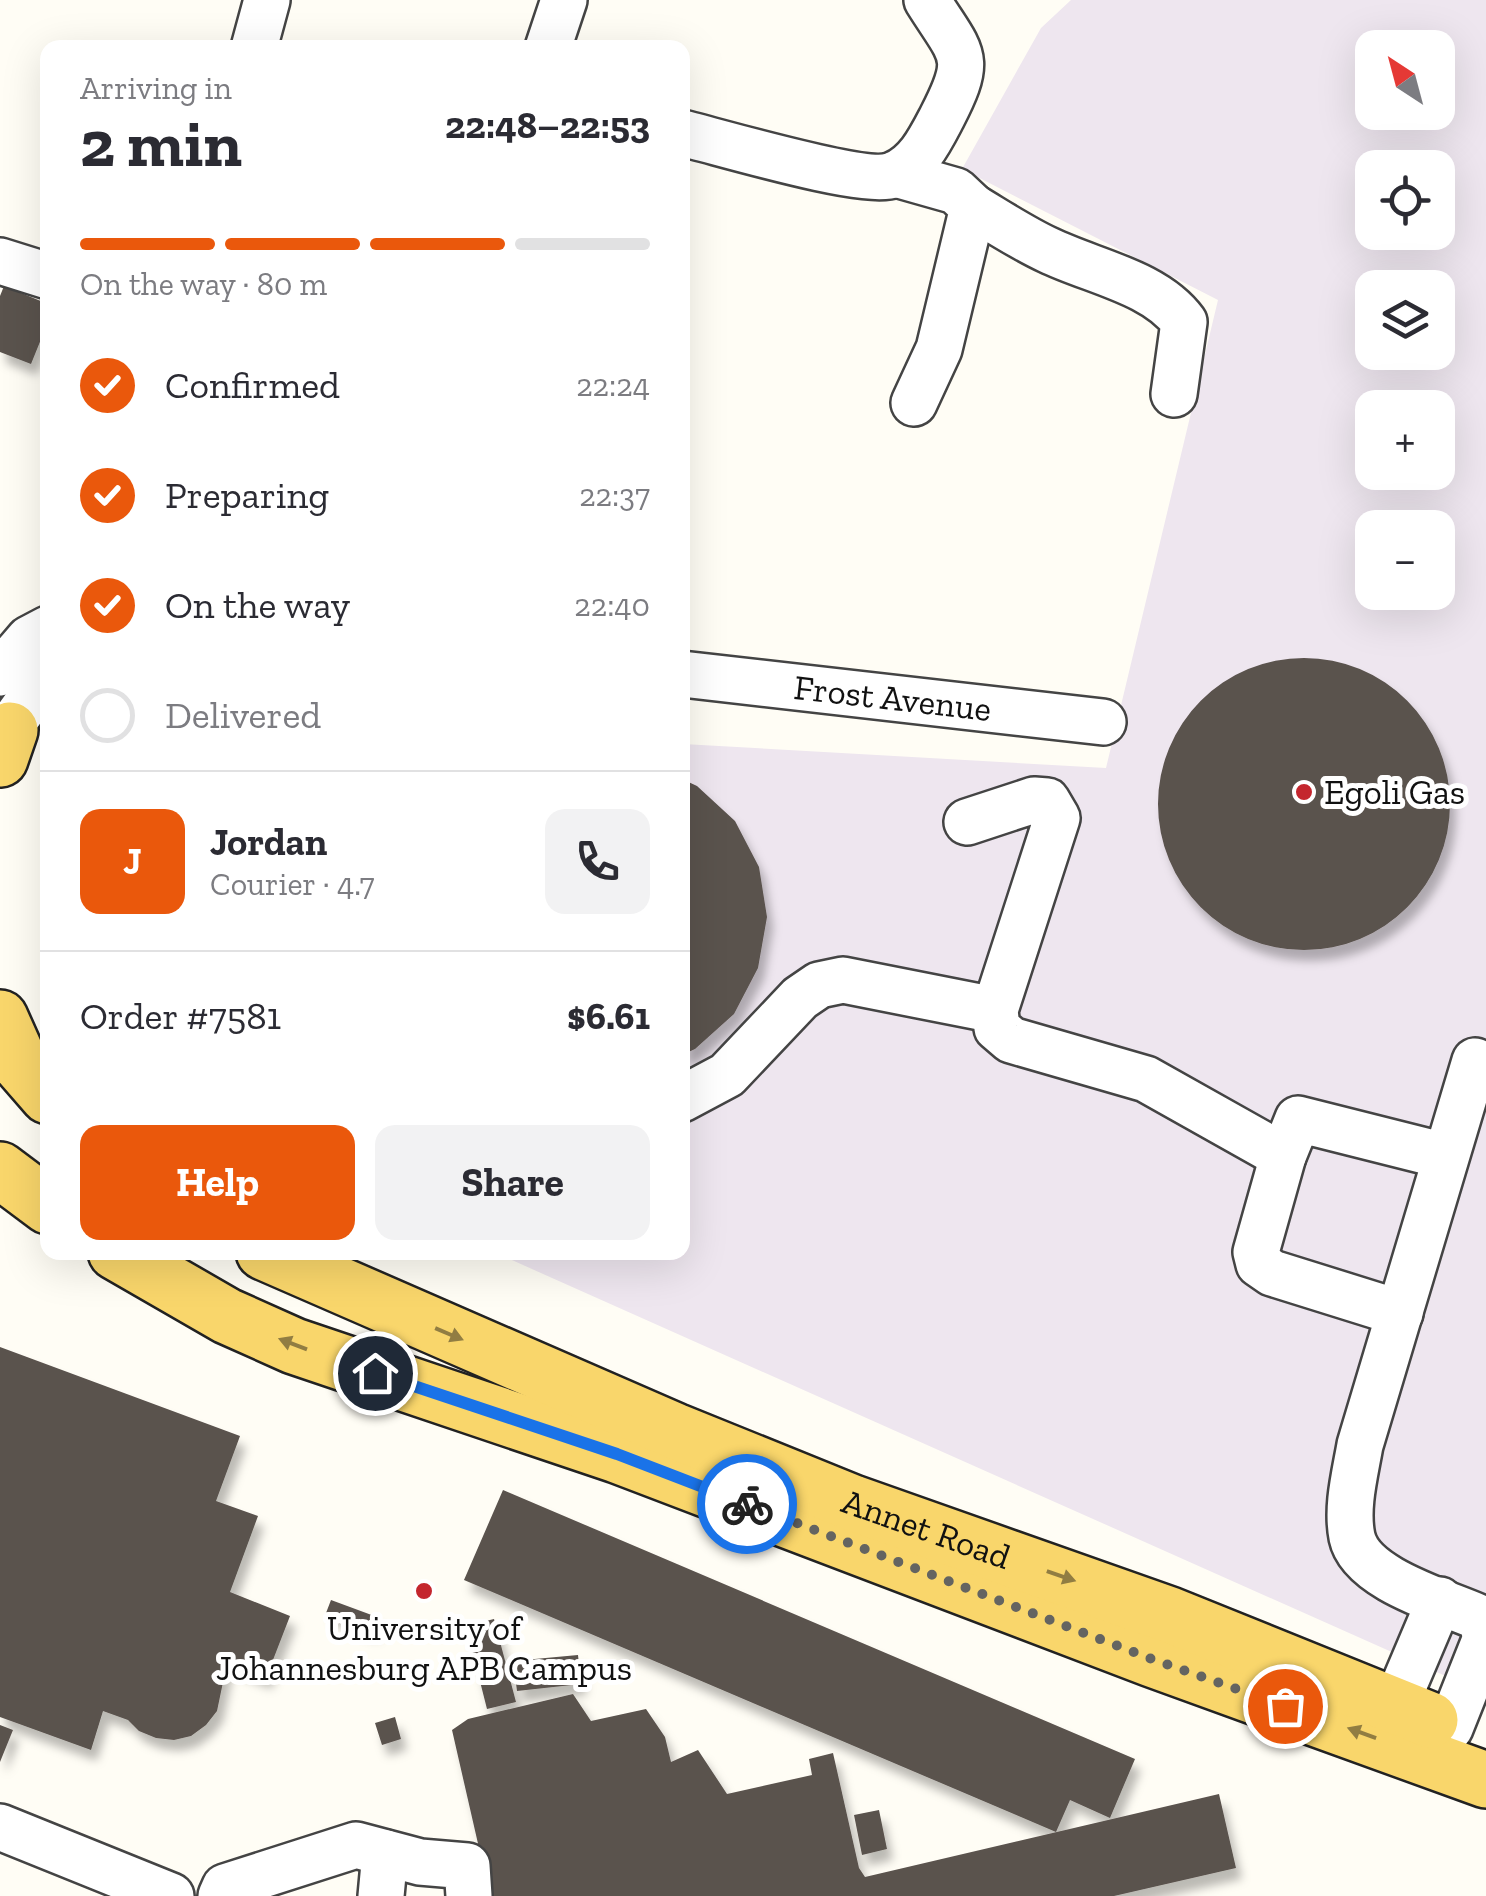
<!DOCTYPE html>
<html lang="en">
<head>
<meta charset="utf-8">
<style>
  body { margin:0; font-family:"Zilla Slab",serif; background:#f2f2f3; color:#2b2b33; height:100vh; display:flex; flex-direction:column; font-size:38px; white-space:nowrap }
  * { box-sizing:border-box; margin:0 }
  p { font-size:32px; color:#7c7c81 }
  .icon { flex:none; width:55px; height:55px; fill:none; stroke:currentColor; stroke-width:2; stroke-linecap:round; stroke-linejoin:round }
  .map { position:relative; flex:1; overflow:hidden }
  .sheet { position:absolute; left:40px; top:40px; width:650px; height:1220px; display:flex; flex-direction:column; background:#fff; border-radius:20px; box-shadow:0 10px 40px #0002 }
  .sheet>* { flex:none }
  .needle { width:65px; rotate:324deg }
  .buttons { position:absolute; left:1355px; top:30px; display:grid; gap:20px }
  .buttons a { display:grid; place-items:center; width:100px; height:100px; border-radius:20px; background:#fff; box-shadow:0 10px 40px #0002; font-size:50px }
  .pin { position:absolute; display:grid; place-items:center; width:85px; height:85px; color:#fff; margin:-42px; border:5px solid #fff; border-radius:50%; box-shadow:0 2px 10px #0007 }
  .courier { position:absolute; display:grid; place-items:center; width:100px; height:100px; margin:-50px; border:8px solid #1a73e8; border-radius:50%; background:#fff; color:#222; box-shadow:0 2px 12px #0007 }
  .summary em { font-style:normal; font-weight:700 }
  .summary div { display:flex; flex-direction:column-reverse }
  .summary { display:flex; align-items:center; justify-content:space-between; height:170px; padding:0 40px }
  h1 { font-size:65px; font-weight:700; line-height:75px }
  .bar { display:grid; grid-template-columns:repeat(4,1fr); gap:15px 10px; align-content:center; height:120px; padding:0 40px }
  .bar i { height:12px; border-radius:8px; background:#e1e1e2 }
  .bar .current { background:#ea580c }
  .bar p { grid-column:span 4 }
  .line { display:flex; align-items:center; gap:25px; padding:0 40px; border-top:2px solid #e1e1e2 }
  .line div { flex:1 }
  .round { display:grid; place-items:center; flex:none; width:105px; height:105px; border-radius:20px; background:#f2f2f3 }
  ol { padding:0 40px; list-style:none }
  li { display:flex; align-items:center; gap:30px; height:110px }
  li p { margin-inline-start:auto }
  li .icon { padding:10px; border-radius:50%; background:#ea580c; color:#fff; stroke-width:4 }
  li:last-child { color:#7c7c81 }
  li i { width:55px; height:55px; border:5px solid #e1e1e2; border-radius:50% }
  .cta { display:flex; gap:20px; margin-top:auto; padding:20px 40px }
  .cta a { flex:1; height:115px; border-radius:20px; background:#ea580c; color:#fff; font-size:40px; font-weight:700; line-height:115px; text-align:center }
  .cta a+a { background:#f2f2f3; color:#2b2b33 }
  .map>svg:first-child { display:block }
  .industrial { fill:#eee6ef; fill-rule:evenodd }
  .building { fill:#5a524d; filter:url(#shadow) }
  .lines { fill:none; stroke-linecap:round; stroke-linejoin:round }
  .minor-casing { stroke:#444; stroke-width:50 }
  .major-casing { stroke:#222; stroke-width:60 }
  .minor { stroke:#fff; stroke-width:45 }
  .major { stroke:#f9d66b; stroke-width:55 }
  .oneway { fill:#917d42 }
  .done { stroke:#646461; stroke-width:10; stroke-dasharray:0 18 }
  .route { stroke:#1a73e8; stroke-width:12 }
  .poi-dot { fill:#c4262e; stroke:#fff; stroke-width:4 }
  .labels { text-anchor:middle; stroke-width:10; stroke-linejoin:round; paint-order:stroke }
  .street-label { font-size:35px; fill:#111; stroke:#fff }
  .poi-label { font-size:35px; fill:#111; stroke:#fff; text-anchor:start }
</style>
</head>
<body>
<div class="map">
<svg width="1486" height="1896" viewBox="0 0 1486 1896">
  <defs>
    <filter id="shadow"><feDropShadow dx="6" dy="11" stdDeviation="5" flood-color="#0004"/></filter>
  </defs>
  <rect width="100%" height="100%" fill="#fffdf5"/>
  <path class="industrial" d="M1071,0H1486V1694L496,1253L682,1252L683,744L1106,768L1218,300L962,169L1041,28ZM1372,48H1438V112H1372ZM1372,168H1438V232H1372ZM1372,288H1438V352H1372ZM1372,408H1438V472H1372ZM1372,528H1438V592H1372Z"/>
  <path class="building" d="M4,286L48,304V322L31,364L0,352V296Z
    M1158 804a146 146 0 1 1 292 0a146 146 0 1 1-292 0Z
    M682,779L697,786L735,821L759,867L767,917L758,968L734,1014L695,1049L682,1055Z
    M0,1347L240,1436L216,1501L258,1516L230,1592L290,1616L266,1678L227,1663L217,1711L206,1725L191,1736L174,1740L156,1738L139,1731L128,1720L103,1711L91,1750L0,1717Z
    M503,1490L1135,1759L1110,1818L1070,1800L1056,1832L464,1580Z
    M331,1600L377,1617L372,1630L326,1613Z
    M494,1619L516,1702L487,1709L466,1626Z
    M578,1655L581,1684L517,1691L513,1661Z
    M573,1694L591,1721L646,1709L665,1737L671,1762L698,1750L727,1794L812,1775L809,1759L833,1753L859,1868L865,1877L1219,1794L1236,1868L1114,1896H490L452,1730L468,1719Z
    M395,1717L401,1739L382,1745L375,1723Z
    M0,1725L13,1730L0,1762Z
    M879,1810L887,1849L862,1855L854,1815Z"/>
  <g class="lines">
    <g class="minor-casing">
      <g id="minor">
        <path d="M254,48L267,0"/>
        <path d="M548,48L564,0"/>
        <path d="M682,133C720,142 865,186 893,175C918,165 930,140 942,117C974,55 962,56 927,0"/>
        <path d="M896,174L956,191L973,207L939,349L914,403"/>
        <path d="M973,207C998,222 1022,238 1048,250C1091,271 1155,282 1184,322L1174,394"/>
        <path d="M0,261L48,276"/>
        <path d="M0,673L29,639L48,629"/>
        <path id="s1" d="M682,674L1103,722"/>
        <path d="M0,741L48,674"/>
        <path d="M967,822L1034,800L1047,801L1057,818L995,1010L997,1028L1011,1040L1146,1079L1283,1156"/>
        <path d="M682,1099L727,1075L800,998L819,985L843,980L995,1010"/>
        <path d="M1400,1313L1272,1273L1259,1264L1256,1252L1283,1156L1298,1119L1445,1156"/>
        <path d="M1395,1706L1440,1600"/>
        <path d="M1450,1728L1485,1640L1484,1628L1478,1617C1442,1601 1361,1579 1352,1537C1346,1507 1355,1474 1360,1445L1475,1061"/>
        <path d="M0,1827L171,1896"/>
        <path d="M221,1896L225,1887L356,1845L420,1862L467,1866L469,1896"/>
        <path d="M381,1896L385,1853"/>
      </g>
    </g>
    <g class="major-casing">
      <g id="major">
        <path d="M0,759L10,730"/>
        <path d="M0,1018L21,1065L48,1096"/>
        <path d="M0,1170L48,1206"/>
        <path d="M116,1252L227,1316L294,1346L617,1455L1152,1659L1486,1780"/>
        <path id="s2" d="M264,1252L675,1431L853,1503L1170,1615L1430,1720"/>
      </g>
    </g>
    <use href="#minor" class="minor"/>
    <use href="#major" class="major"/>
  </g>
  <defs><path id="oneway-solid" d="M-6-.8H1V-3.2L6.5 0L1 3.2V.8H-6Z" transform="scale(2.5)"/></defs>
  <g class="oneway">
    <use href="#oneway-solid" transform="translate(449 1334) rotate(23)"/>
    <use href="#oneway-solid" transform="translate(293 1344) rotate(-159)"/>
    <use href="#oneway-solid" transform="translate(1061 1576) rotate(19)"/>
    <use href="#oneway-solid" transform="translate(1362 1733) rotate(-160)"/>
  </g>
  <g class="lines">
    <path class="done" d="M747,1504L1152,1659L1285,1706"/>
    <path class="route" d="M375,1373L617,1454L747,1504"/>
  </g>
  <g class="poi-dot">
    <circle cx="1304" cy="792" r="10"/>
    <circle cx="424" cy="1591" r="10"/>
  </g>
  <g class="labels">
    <g class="street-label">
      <text dy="12" stroke="none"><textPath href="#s1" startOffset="212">Frost Avenue</textPath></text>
      <text dy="12" stroke="none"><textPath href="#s2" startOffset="718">Annet Road</textPath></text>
    </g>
    <g class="poi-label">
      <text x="1324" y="804">Egoli Gas</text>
      <text x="424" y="1640" text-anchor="middle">University of<tspan x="424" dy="40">Johannesburg APB Campus</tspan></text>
    </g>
  </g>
</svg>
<div class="buttons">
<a><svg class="needle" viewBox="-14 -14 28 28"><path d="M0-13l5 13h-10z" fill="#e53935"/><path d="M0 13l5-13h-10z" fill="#7c7c81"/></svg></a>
<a><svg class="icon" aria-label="locate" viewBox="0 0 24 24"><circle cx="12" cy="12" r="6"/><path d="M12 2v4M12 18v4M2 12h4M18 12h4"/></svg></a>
<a><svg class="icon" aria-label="layers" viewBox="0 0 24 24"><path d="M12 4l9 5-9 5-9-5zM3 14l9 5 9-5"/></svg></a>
<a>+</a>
<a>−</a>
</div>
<div class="pin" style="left:1285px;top:1706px;background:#ea580c"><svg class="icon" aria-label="bag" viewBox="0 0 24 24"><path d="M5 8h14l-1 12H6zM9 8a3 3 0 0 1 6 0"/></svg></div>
<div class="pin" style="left:375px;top:1373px;background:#1f2937"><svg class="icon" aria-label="home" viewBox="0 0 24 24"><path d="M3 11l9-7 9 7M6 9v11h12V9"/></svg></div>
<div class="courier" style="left:747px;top:1504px"><svg class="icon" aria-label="bike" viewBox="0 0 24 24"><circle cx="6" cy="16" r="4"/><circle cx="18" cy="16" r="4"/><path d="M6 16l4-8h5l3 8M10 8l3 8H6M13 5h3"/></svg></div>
<section class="sheet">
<div class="summary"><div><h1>2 min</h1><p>Arriving in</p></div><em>22:48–22:53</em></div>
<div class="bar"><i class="current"></i><i class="current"></i><i class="current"></i><i></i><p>On the way · 80 m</p></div>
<ol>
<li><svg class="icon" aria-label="check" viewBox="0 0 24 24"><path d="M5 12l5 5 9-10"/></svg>Confirmed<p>22:24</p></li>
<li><svg class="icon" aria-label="check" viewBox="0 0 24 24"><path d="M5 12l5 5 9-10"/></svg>Preparing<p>22:37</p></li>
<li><svg class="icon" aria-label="check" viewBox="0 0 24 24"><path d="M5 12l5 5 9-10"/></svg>On the way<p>22:40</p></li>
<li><i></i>Delivered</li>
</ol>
<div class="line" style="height:180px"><b class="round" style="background:#ea580c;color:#fff">J</b><div><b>Jordan</b><p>Courier · 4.7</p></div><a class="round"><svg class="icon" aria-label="phone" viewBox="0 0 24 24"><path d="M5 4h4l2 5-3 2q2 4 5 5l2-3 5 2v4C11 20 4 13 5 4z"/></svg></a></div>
<div class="line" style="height:130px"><div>Order #7581</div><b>$6.61</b></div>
<div class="cta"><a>Help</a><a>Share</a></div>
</section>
</div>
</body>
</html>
